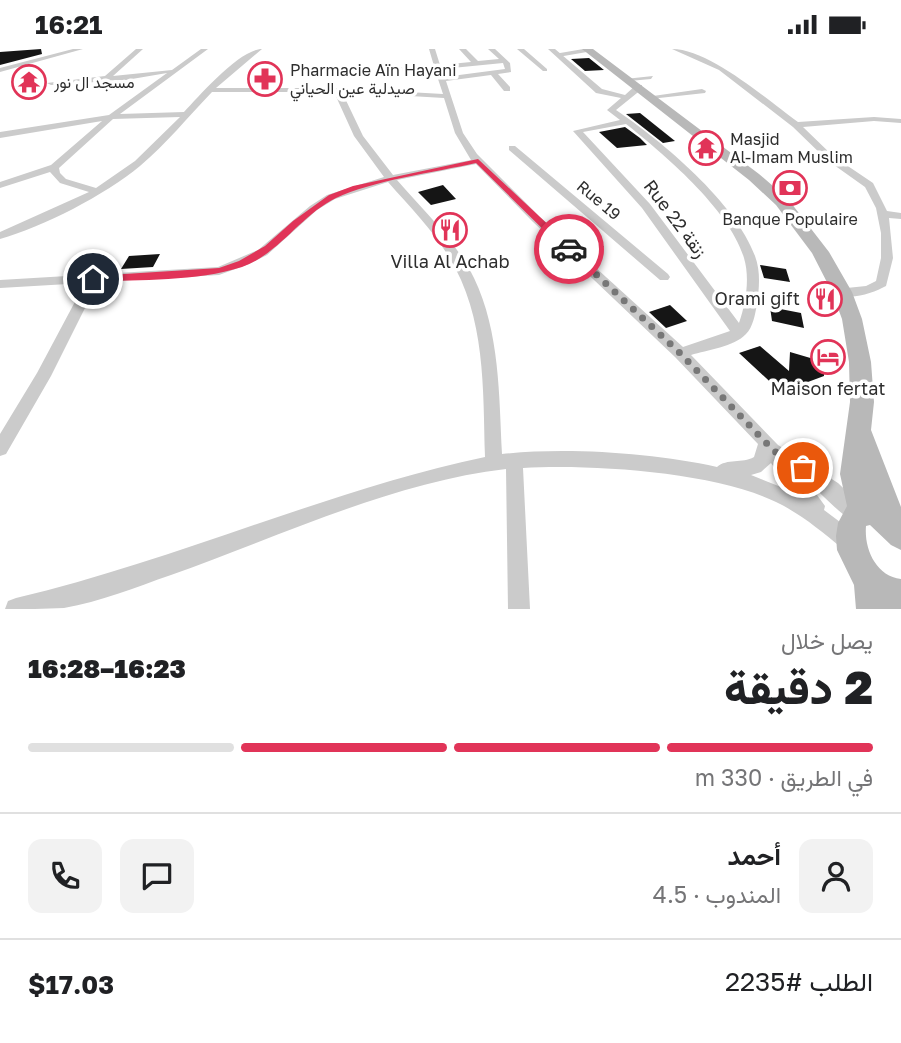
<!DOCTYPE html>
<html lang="ar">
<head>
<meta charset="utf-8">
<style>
  body { margin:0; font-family:"Golos Text",Vazirmatn,sans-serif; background:#f2f2f2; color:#202124; direction:rtl; height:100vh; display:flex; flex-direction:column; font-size:26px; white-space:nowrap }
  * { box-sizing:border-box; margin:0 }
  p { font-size:23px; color:#757577 }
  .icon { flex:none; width:38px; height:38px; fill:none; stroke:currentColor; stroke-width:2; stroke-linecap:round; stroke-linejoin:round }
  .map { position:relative; height:560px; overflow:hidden; direction:ltr }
  .details { display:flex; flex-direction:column; background:#fff; flex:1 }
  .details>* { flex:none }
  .pin { position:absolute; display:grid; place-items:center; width:60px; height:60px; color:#fff; margin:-30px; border:4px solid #fff; border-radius:50%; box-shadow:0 2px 7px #0007 }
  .courier { position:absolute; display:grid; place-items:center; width:70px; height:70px; margin:-35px; border:5px solid #e13458; border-radius:50%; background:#fff; color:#222; box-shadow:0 2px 9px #0007 }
  .headline em { font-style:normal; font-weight:800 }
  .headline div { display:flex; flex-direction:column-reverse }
  .headline { display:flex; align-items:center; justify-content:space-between; height:119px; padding:0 28px }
  h1 { font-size:46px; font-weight:800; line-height:52px }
  .bar { display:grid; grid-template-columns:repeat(4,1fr); gap:10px 7px; align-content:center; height:84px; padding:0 28px }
  .bar i { height:9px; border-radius:5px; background:#e0e0e0 }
  .bar .selected { background:#e13458 }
  .bar p { grid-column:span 4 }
  .line { display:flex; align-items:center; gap:18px; padding:0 28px; border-top:2px solid #e0e0e0 }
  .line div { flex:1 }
  .round { display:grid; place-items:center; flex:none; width:74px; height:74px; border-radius:14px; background:#f2f2f2 }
  .status { display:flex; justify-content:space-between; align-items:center; height:49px; padding:0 35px; background:#fff; direction:ltr }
  .status svg { height:19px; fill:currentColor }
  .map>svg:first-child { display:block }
  .building { fill:#151515 }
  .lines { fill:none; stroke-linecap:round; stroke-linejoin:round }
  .lane { stroke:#cbcbcb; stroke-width:3.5 }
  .street { fill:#cbcbcb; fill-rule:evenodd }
  .secondary { fill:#b8b8b8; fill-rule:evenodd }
  .route { fill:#e13458 }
  .done { stroke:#777; stroke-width:7; stroke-dasharray:0 12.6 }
  .labels { text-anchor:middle; stroke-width:7; stroke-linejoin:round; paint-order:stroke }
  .far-poi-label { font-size:16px; fill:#2e2e2e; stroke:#fff; text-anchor:start }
  .far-street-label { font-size:16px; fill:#2e2e2e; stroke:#fff }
  .street-label { font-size:18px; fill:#2e2e2e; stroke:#fff }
  .poi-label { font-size:18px; fill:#2e2e2e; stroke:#fff }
</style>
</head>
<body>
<div class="status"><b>16:21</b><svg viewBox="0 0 49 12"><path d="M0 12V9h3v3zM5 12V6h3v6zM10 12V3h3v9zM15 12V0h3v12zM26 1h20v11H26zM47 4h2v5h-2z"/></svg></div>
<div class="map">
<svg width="901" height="560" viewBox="0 0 901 560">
  <rect width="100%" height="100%" fill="#fff"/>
  <path class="building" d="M41,0L42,5L0,16V3Z
    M589,9L604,21L585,22L571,10Z
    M640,64L675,92L663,94L626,65Z
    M625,78L640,89L647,96L617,99L599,83Z
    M443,136L456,150L431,156L418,143Z
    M579,177L591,187L604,198L587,204L563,182Z
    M160,205L153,218L121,220L129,207Z
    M760,216L786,220L790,233L764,229Z
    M670,256L687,272L666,279L649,263Z
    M770,258L801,264L804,279L772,272Z
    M760,297L789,322L790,303L824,313V327L781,343L739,304Z"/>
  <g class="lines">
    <path class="lane" d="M559,6L588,1"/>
    <path class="street" d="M73,0H83L0,23V19Z
      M136,0H143L113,27L172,21L201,0H208L120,65L184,63C200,46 240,0 262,0L216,39H337L443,45L435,21L388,23L385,21L388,19L434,17L429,0H435L440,16L471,13L459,0H466L478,12L499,10L488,0H495L510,14L511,23L498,25L510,38V42H504L491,26L446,32L463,84L477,105L540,168L683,298L730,282L642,159L573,82L620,71L607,61L621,49L596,44L548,0H555L602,40L625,46L636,36H642V40L616,61C662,92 736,154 755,207C761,223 759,240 757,255C755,266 753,278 746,285C734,298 707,301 691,306L778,396L838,434L864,459L867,465L864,471L857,474C842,468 824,446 809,435L825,457L824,461L856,485L859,492L856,499L849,502L842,499C821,482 801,465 776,453C715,423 592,415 523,419L530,560H508L506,420C393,433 278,488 171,526C136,538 100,553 64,559C45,560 24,560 5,560L8,552L16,549C175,512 325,442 485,408C483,340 486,268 449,208C433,181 409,157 388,133L335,150L317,161L267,206L249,215L219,226L98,233L51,327L6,405L0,407V385L37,324L85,234L0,239V231L218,218L258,201L310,157L327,146L384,128L354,87L334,43H212C188,68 166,95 140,117C105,146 43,178 0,190V183L89,143L60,134L50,123L0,139V133L51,116L102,72L0,89V83L109,66L167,24L126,31L51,36L47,34L105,27ZM503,14L505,20L444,28L442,20ZM342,43L444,49L455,84L471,111L393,126L363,87ZM180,68L135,112L96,139L66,130L60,124L59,119L113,70ZM626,75C664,105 730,161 744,209C750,229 746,254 739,274L650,155L583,83ZM476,115L532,172L675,308L758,395L754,408C742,415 727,409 717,418C653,404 568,398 502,405C499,347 500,283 474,229C456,192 424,162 397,131ZM771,414L791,442L751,426L761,423Z
      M517,0H524L547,20V22H543Z
      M672,0C710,0 767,51 798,73L874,68L901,70V74L874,72L803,78L833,107L873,134L887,162L901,164V170L889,169L893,209L886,237C873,244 848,253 836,243L837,240L866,237L876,232L881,209V184L876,159L865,138L827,111L793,78L719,21Z
      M653,27L651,30L629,32L625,30Z
      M702,40L706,42L705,44L650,50L646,48Z
      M509,97H515L668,225L670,228L668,231H660L509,101Z"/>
    <path class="secondary" d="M582,0H593L759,125L788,150L829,203L852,243L862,270L871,313L874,353L871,381L901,458V501L891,496L870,476L866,477C864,500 876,527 901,530V560H856L854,536L837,501L836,487L838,474L847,457L840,425L850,353L849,313L842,270L832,243L812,204L776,156L749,131Z"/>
  </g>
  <path class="route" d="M478,110L572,198V202H565L476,114C436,123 371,132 336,149C301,166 279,205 242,218C196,233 141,230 93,233L88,230L93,227L219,219L239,212L265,197L293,172L329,146L353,137Z"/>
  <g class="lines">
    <path class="done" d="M569,200L680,304L774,402L803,419"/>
  </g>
  <defs>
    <g id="pharmacy-ring" transform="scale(1.75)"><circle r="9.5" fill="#fff" stroke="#e13458" stroke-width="1.5"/><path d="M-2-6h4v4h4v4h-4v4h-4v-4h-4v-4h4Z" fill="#e13458"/></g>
    <g id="temple-ring" transform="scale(1.75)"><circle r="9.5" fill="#fff" stroke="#e13458" stroke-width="1.5"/><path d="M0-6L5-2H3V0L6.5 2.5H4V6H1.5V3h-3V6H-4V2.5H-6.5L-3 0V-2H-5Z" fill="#e13458"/></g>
    <g id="bank-ring" transform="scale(1.75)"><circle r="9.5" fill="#fff" stroke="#e13458" stroke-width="1.5"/><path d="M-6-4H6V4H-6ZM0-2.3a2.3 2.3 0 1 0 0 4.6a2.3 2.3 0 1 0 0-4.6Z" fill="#e13458"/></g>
    <g id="restaurant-ring" transform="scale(1.75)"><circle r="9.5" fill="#fff" stroke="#e13458" stroke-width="1.5"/><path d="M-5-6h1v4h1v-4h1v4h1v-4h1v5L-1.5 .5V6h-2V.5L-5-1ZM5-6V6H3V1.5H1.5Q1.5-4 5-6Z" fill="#e13458"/></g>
    <g id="hotel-ring" transform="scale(1.75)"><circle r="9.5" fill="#fff" stroke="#e13458" stroke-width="1.5"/><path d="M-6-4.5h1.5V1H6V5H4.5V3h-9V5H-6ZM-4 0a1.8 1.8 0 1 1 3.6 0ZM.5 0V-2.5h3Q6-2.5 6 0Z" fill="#e13458"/></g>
  </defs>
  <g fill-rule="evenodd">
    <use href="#pharmacy-ring" x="265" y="30"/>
    <use href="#temple-ring" x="29" y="33"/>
    <use href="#temple-ring" x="706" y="99"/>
    <use href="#bank-ring" x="790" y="139"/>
    <use href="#restaurant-ring" x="450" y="181"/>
    <use href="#restaurant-ring" x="825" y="250"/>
    <use href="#hotel-ring" x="828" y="308"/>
  </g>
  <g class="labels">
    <g class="far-poi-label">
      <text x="290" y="27">Pharmacie Aïn Hayani<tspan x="290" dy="18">صيدلية عين الحياني</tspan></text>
      <text x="54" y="39">مسجد ال نور</text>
      <text x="730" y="96">Masjid<tspan x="730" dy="18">Al-Imam Muslim</tspan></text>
      <text x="790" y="176" text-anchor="middle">Banque Populaire</text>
    </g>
    <g class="far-street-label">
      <text transform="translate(599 151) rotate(40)" y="6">Rue 19</text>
    </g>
    <g class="street-label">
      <text transform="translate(675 170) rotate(53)" y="6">Rue 22 زنقة</text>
    </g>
    <g class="poi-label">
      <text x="450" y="219">Villa Al Achab</text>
      <text x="800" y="256" text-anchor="end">Orami gift</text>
      <text x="828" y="346">Maison fertat</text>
    </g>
  </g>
</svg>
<div class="pin" style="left:803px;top:419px;background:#ea580c"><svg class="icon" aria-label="bag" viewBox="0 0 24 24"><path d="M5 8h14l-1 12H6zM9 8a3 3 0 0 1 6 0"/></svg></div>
<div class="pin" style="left:93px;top:230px;background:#1f2937"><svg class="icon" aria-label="home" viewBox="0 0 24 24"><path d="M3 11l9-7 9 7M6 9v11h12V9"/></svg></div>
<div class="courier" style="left:569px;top:200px"><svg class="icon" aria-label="car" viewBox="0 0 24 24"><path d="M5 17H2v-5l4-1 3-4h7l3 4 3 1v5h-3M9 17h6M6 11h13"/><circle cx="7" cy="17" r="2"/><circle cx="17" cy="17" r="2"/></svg></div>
</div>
<section class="details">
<div class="headline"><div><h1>2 دقيقة</h1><p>يصل خلال</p></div><em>16:23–16:28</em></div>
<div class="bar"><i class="selected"></i><i class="selected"></i><i class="selected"></i><i></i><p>في الطريق · 330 m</p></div>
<div class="line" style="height:126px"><a class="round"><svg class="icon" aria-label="person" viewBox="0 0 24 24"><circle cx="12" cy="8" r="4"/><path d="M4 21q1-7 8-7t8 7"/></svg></a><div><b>أحمد</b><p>المندوب · 4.5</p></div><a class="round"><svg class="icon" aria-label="chat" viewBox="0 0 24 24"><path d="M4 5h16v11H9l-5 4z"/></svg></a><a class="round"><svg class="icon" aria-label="phone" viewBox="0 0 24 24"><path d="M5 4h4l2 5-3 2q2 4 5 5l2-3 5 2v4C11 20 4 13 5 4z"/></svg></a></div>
<div class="line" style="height:91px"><div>الطلب #2235</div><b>$17.03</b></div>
</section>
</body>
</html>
